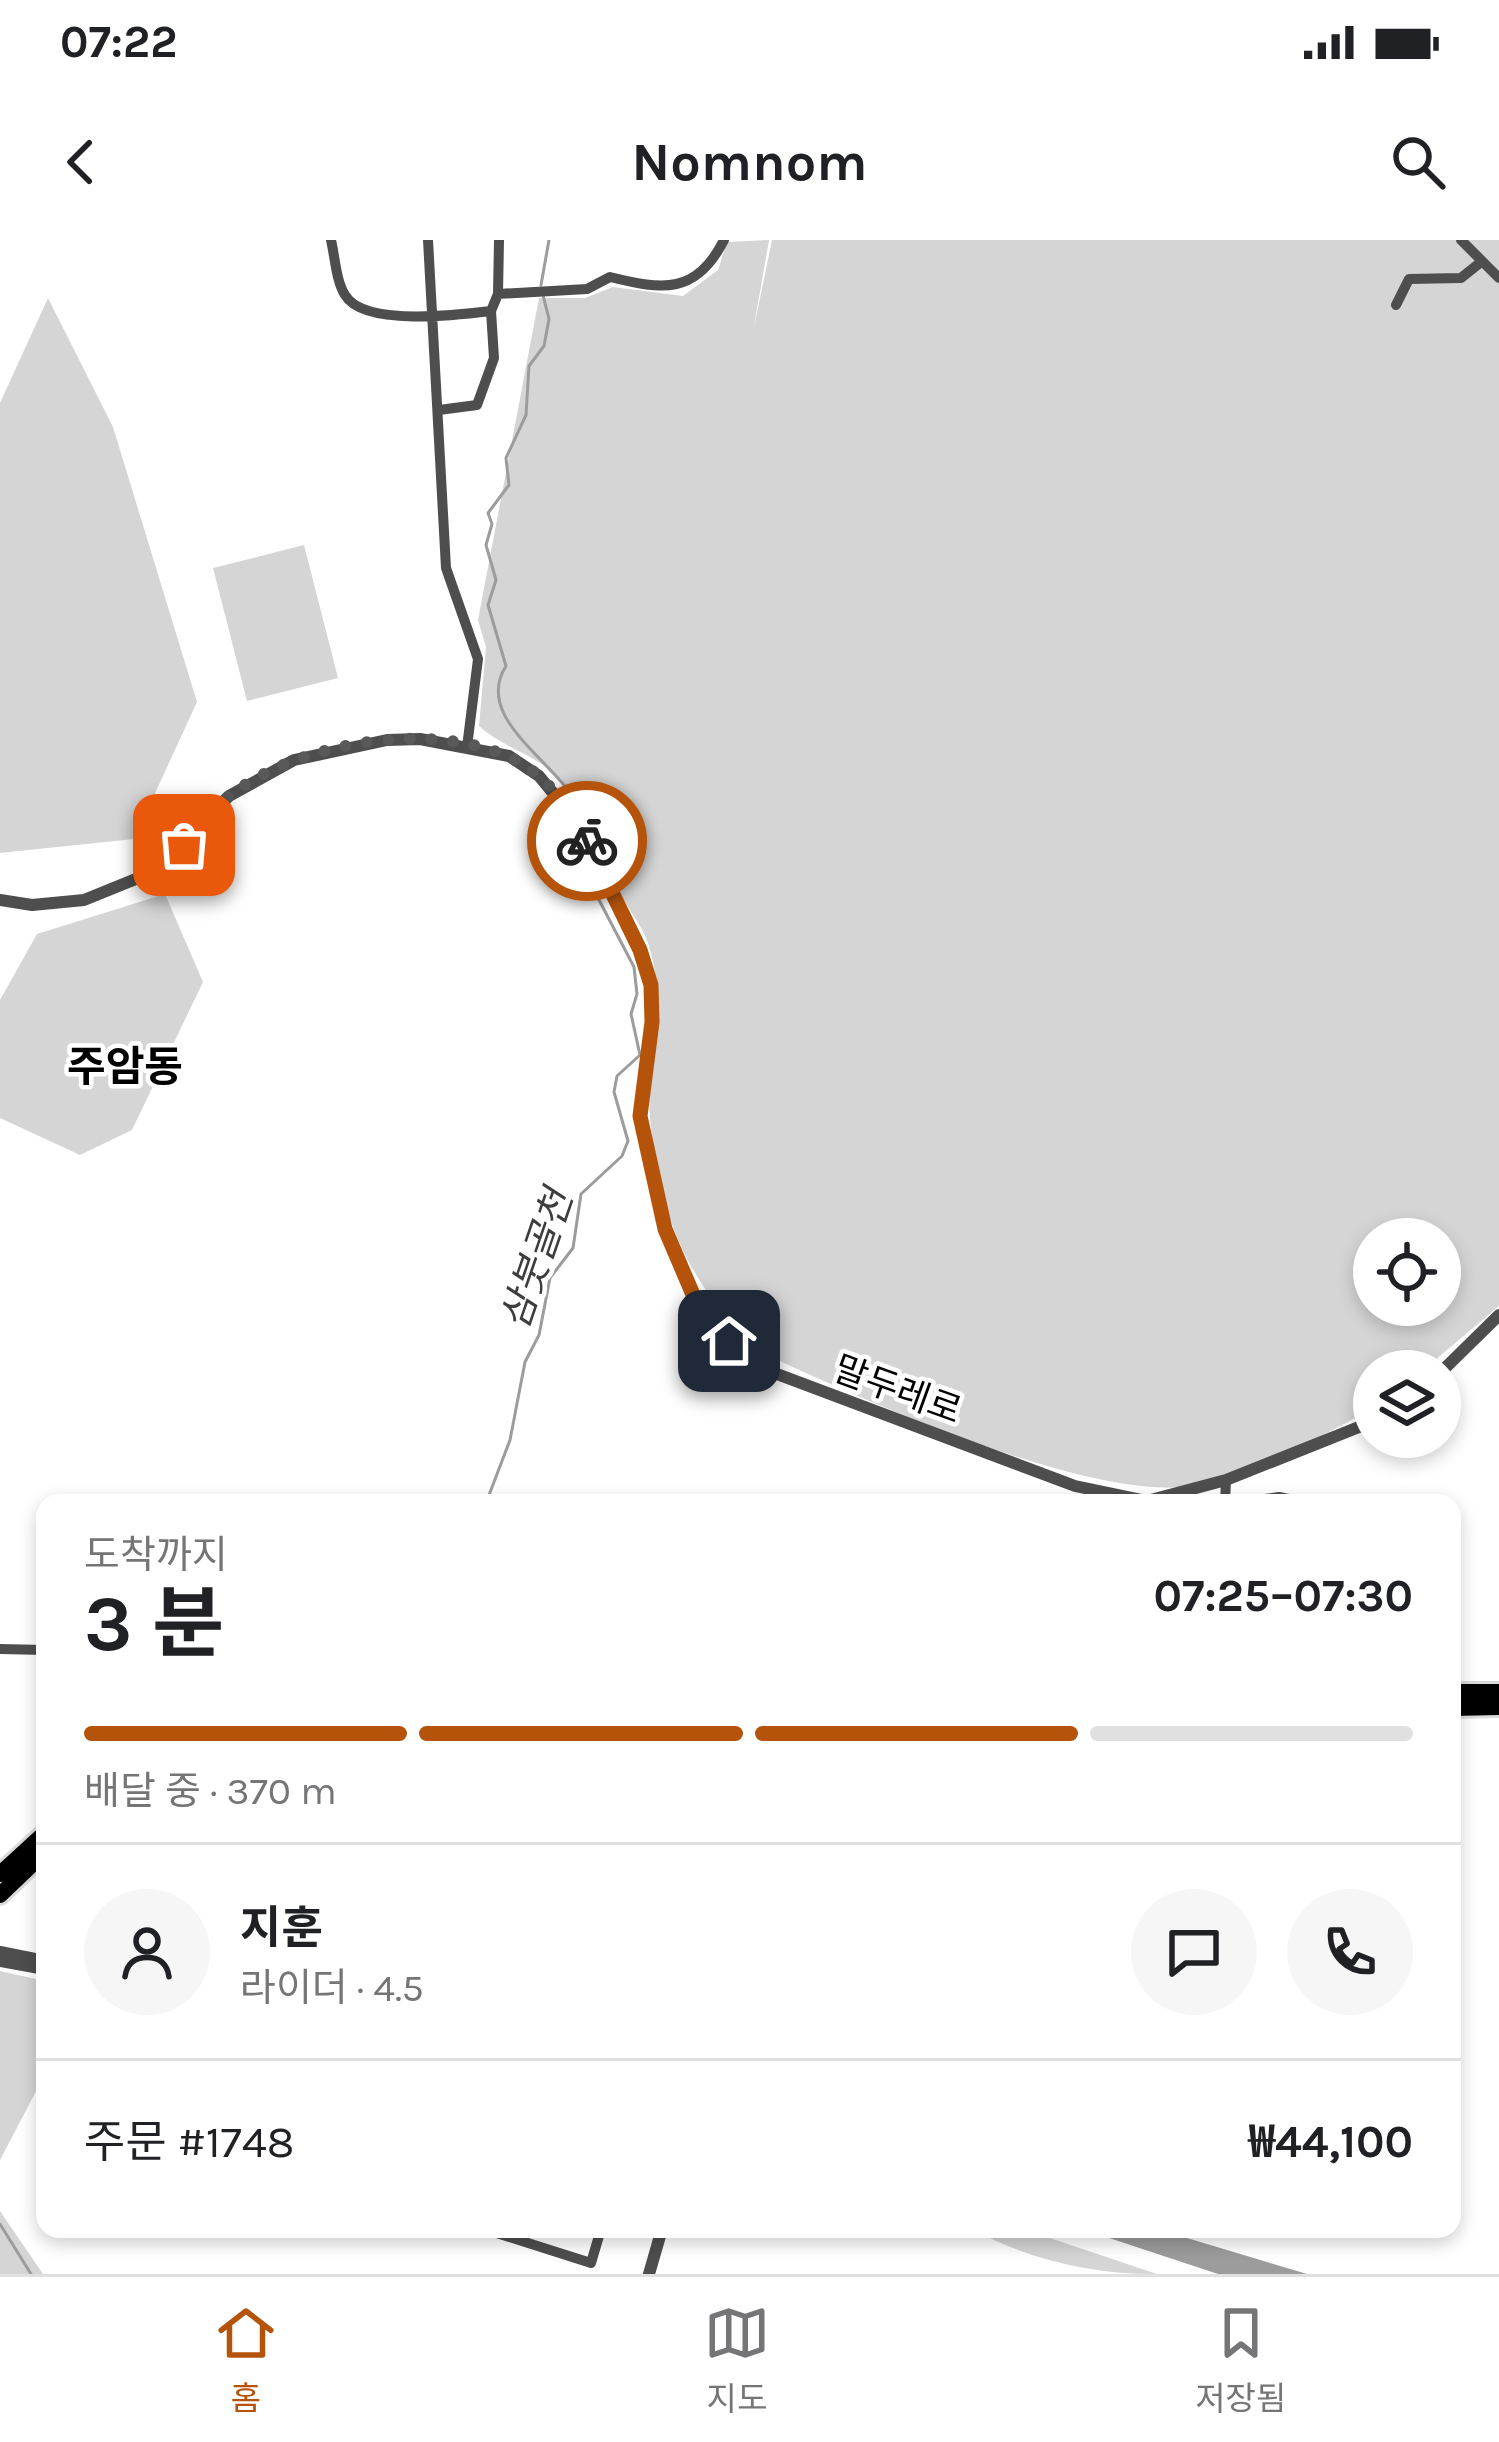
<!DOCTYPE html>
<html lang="ko">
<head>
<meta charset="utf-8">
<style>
  body { margin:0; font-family:Karla,"Noto Sans KR",sans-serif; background:#f6f6f6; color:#202124; height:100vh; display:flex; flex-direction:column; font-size:45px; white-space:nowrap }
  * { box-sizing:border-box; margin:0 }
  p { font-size:39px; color:#757577 }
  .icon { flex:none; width:66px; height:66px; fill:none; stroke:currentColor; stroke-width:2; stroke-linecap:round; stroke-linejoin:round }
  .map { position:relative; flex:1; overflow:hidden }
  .details { position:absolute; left:36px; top:1254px; width:1425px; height:744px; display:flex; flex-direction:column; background:#fff; border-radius:24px; box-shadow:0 6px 18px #0003 }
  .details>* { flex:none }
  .buttons { position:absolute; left:1353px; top:978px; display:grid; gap:24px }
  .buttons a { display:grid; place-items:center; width:108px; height:108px; border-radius:50%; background:#fff; box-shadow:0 6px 18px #0003; font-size:60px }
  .pin { position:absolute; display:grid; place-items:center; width:102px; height:102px; color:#fff; margin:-51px; border-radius:24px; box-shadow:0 6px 18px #0006 }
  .courier { position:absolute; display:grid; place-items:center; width:120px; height:120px; margin:-60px; border:9px solid #b45309; border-radius:50%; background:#fff; color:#222; box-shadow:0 3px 15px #0007 }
  .headline em { font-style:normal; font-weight:700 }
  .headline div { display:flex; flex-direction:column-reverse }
  .headline { display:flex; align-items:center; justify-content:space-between; height:204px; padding:0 48px }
  h1 { font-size:78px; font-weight:700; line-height:90px }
  .bar { display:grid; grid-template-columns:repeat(4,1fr); gap:18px 12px; align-content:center; height:144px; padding:0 48px }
  .bar i { height:15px; border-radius:9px; background:#e0e0e0 }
  .bar .active { background:#b45309 }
  .bar p { grid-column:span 4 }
  .line { display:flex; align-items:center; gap:30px; padding:0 48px; border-top:3px solid #e0e0e0 }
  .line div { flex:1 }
  .round { display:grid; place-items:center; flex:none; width:126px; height:126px; border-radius:63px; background:#f6f6f6 }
  .status { display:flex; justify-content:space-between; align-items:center; height:84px; padding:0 60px; background:#fff; direction:ltr }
  .status svg { height:33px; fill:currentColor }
  header { display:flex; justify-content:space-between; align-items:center; height:156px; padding:0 48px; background:#fff; font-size:54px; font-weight:700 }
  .menu { display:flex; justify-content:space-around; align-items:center; height:168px; border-top:3px solid #e0e0e0; background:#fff; font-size:33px; color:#757577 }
  .menu a { display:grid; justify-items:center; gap:6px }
  .menu .active { color:#b45309 }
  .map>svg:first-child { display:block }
  .green { fill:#d5d5d5; fill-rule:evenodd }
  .water { fill:#9c9c9c }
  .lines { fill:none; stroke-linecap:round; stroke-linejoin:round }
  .stream { stroke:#9c9c9c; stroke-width:3 }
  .trunk-casing { stroke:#dbdbdb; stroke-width:22 }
  .minor { stroke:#4e4e4e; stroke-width:10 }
  .tertiary { stroke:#4e4e4e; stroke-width:12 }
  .trunk { stroke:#000; stroke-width:16 }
  .done { stroke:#595959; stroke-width:12; stroke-dasharray:0 21.6 }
  .route { stroke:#b45309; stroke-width:15 }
  .labels { text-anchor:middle; stroke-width:9; stroke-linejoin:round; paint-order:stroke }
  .street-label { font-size:36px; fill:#000; stroke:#fff }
  .water-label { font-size:39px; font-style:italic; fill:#3d3d3d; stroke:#fff }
  .quarter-label { font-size:42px; font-weight:bold; fill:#000; stroke:#fff }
</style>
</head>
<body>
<div class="status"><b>07:22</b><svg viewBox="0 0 49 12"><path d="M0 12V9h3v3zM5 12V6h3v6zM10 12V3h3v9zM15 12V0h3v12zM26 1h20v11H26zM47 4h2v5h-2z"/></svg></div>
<header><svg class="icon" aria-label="back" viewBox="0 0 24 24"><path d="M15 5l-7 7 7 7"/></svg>Nomnom<svg class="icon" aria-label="search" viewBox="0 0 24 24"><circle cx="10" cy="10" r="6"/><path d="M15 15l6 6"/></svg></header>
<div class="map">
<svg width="1499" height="2034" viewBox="0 0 1499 2034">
  <rect width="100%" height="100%" fill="#fff"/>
  <path class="green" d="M769,0L753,92L772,0H1499V1066L1422,1131H1374V1167C1331,1193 1246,1235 1197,1245C1099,1265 872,1164 778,1120C694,1065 658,977 650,878C646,822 666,768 651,713C646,690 628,669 617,648C599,612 590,572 563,542C539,515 504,509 479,486L486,407L478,380L539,58H585L613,47L683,56L718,30L727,2ZM1374,999H1440V1065H1374Z
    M48,58L113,187L197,462L134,599L0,613V163Z
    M304,305L338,438L247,461L213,328Z
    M165,654L203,742L132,890L80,915L0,878V760L37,694Z
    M0,1731L45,1741V1834L0,1920Z
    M0,1971L43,2034H0Z
    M971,1989H1023L1157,2034C1090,2034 1031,2020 971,1989Z"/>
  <path class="water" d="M1082,1989H1157L1307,2034H1218Z"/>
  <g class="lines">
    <path class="stream" d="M541,45L549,0
      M543,55L549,79L544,106L529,126L526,175L506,218L509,245L488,273L492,284L486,305L496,340L488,365L506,426C473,478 554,520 577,564
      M486,1263L510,1200L525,1122L539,1095L550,1038L573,1008L581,954L622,916L628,901L614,852L617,836L640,815L631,774L637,754L634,727L574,612
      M0,1984L31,2034"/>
    <g class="trunk-casing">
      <path id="trunk" d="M1452,1452H1499
        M1452,1468L1499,1467
        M0,1634L45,1593
        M0,1655L45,1612"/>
    </g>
    <path class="minor" d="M331,0C335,17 336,41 345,55C364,87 459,75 491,71
      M428,0L446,328L478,419L467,507
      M1461,0L1499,38
      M498,54L587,49L610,37C663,50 696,55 724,0
      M1396,65L1409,39L1461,38L1481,22
      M439,170L477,165L494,118L491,71L498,54L499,0
      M1225,1263L1226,1240
      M1234,1263L1279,1257L1307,1263
      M0,1409L45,1410
      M484,1989L591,2023L601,1989"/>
    <path class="tertiary" d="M0,660L32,665L84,660L153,632L229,556L294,520L387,500L420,499L509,516L539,536L577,582L640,710L651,745L653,782L640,876L665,989L697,1063L753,1125L1075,1246L1147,1261L1226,1240L1374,1181
      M1440,1133L1499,1075
      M0,1712L45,1721
      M0,1721L45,1729
      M649,2034L662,1989"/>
    <use href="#trunk" class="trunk"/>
  </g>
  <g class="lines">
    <path class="done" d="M184,605C198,589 212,570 228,557C296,502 433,479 513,519C547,535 569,568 587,601"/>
    <path class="route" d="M587,601L640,710L651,745L652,782L640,876L665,989L697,1064L729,1101"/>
  </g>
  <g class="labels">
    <g class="street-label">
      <text transform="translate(898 1149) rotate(20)" y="13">말두레로</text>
    </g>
    <g class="water-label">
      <text transform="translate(536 1019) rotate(-71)" y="14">삼붓골천</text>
    </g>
    <g class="quarter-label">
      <text x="125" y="841">주암동</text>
    </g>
  </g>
</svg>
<div class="buttons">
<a><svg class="icon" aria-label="locate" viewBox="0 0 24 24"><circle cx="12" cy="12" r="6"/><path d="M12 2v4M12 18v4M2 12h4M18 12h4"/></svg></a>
<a><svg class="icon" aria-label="layers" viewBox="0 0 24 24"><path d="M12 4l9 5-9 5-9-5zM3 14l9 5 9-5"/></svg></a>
</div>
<div class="pin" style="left:184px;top:605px;background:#ea580c"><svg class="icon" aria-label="bag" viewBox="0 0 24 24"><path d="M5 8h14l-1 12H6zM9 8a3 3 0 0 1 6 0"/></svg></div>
<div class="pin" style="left:729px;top:1101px;background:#1f2937"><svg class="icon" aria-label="home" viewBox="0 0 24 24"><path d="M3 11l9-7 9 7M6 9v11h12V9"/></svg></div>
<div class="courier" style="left:587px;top:601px"><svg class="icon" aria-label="bike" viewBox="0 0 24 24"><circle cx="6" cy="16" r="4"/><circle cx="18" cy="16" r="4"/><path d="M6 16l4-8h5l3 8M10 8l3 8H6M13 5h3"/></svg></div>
<section class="details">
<div class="headline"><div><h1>3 분</h1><p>도착까지</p></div><em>07:25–07:30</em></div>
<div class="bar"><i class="active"></i><i class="active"></i><i class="active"></i><i></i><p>배달 중 · 370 m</p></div>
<div class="line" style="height:216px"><a class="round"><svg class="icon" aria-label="person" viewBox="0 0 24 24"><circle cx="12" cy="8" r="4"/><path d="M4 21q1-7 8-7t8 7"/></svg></a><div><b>지훈</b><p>라이더 · 4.5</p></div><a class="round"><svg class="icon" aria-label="chat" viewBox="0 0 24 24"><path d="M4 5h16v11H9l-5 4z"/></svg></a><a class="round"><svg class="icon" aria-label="phone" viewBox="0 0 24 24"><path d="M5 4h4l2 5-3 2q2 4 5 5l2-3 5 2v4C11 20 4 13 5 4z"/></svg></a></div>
<div class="line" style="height:156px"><div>주문 #1748</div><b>₩44,100</b></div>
</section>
</div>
<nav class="menu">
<a class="active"><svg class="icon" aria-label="home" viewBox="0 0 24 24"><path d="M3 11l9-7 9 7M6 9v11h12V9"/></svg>홈</a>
<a><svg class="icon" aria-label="map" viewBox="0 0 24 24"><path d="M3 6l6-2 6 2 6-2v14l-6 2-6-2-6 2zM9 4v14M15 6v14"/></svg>지도</a>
<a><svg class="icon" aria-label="saved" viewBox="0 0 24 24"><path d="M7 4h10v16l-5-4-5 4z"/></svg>저장됨</a>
</nav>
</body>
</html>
